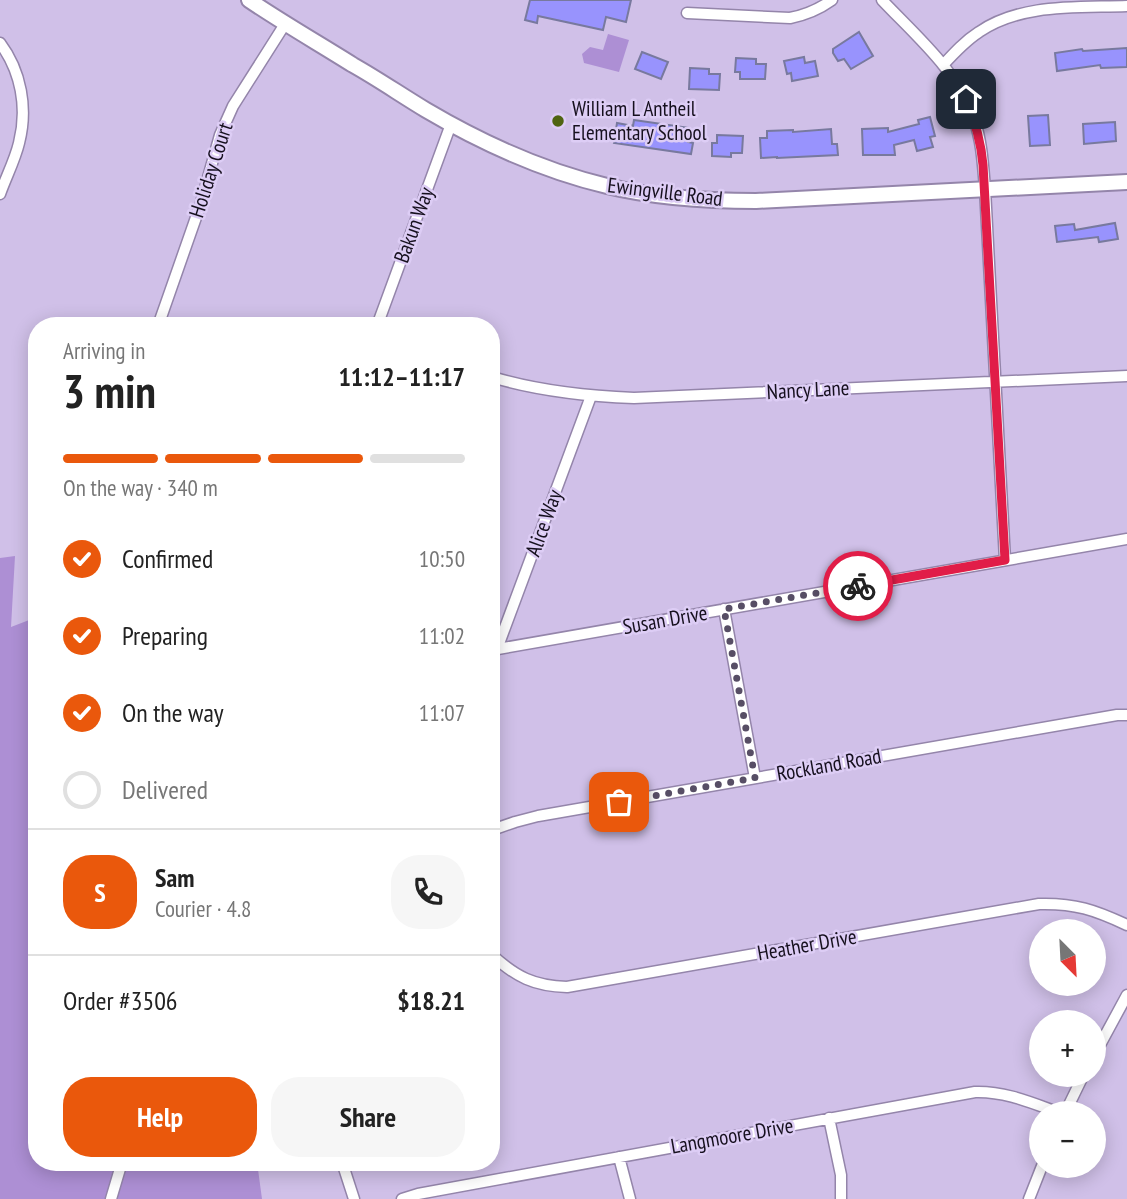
<!DOCTYPE html>
<html lang="en">
<head>
<meta charset="utf-8">
<style>
  body { margin:0; font-family:"PT Sans Narrow",sans-serif; background:#f6f6f6; color:#222; height:100vh; display:flex; flex-direction:column; font-size:26px; white-space:nowrap }
  * { box-sizing:border-box; margin:0 }
  p { font-size:23px; color:#767676 }
  .icon { flex:none; width:38px; height:38px; fill:none; stroke:currentColor; stroke-width:2; stroke-linecap:round; stroke-linejoin:round }
  .map { position:relative; flex:1; overflow:hidden }
  .drawer { position:absolute; left:28px; top:317px; width:472px; height:854px; display:flex; flex-direction:column; background:#fff; border-radius:28px; box-shadow:0 4px 18px #0003 }
  .drawer>* { flex:none }
  .needle { width:46px; rotate:156deg }
  .buttons { position:absolute; left:1029px; top:919px; display:grid; gap:14px }
  .buttons a { display:grid; place-items:center; width:77px; height:77px; border-radius:50%; background:#fff; box-shadow:0 4px 18px #0003; font-size:35px }
  .pin { position:absolute; display:grid; place-items:center; width:60px; height:60px; color:#fff; margin:-30px; border-radius:14px; box-shadow:0 4px 10px #0006 }
  .courier { position:absolute; display:grid; place-items:center; width:70px; height:70px; margin:-35px; border:5px solid #e11d48; border-radius:50%; background:#fff; color:#222; box-shadow:0 2px 9px #0007 }
  .summary em { font-style:normal; font-weight:700 }
  .summary div { display:flex; flex-direction:column-reverse }
  .summary { display:flex; align-items:center; justify-content:space-between; height:119px; padding:0 35px }
  h1 { font-size:46px; font-weight:700; line-height:52px }
  .bar { display:grid; grid-template-columns:repeat(4,1fr); gap:10px 7px; align-content:center; height:84px; padding:0 35px }
  .bar i { height:9px; border-radius:5px; background:#e0e0e0 }
  .bar .current { background:#ea580c }
  .bar p { grid-column:span 4 }
  .line { display:flex; align-items:center; gap:18px; padding:0 35px; border-top:2px solid #e0e0e0 }
  .line div { flex:1 }
  .round { display:grid; place-items:center; flex:none; width:74px; height:74px; border-radius:28px; background:#f6f6f6 }
  ol { padding:0 35px; list-style:none }
  li { display:flex; align-items:center; gap:21px; height:77px }
  li p { margin-inline-start:auto }
  li .icon { padding:7px; border-radius:50%; background:#ea580c; color:#fff; stroke-width:4 }
  li:last-child { color:#767676 }
  li i { width:38px; height:38px; border:4px solid #e0e0e0; border-radius:50% }
  .primary-button { display:flex; gap:14px; margin-top:auto; padding:14px 35px }
  .primary-button a { flex:1; height:80px; border-radius:28px; background:#ea580c; color:#fff; font-size:28px; font-weight:700; line-height:80px; text-align:center }
  .primary-button a+a { background:#f6f6f6; color:#222 }
  .map>svg:first-child { display:block }
  .green { fill:#ad8fd4 }
  .building { fill:#9893fd; stroke:#78799e; stroke-width:2 }
  .lines { fill:none; stroke-linecap:round; stroke-linejoin:round }
  .street-casing { stroke:#9485aa; stroke-width:13 }
  .secondary-casing { stroke:#9485aa; stroke-width:18 }
  .street { stroke:#fff; stroke-width:10 }
  .secondary { stroke:#fff; stroke-width:14 }
  .done { stroke:#574e65; stroke-width:7; stroke-dasharray:0 12.6 }
  .route { stroke:#e11d48; stroke-width:9 }
  .poi-dot { fill:#4f6411; stroke:#ddcdf5; stroke-width:2.5 }
  .labels { text-anchor:middle; stroke-width:5; stroke-linejoin:round; paint-order:stroke }
  .poi-label { font-size:21px; fill:#16101e; stroke:#ddcdf5; text-anchor:start }
  .street-label { font-size:21px; fill:#16101e; stroke:#ddcdf5 }
</style>
</head>
<body>
<div class="map">
<svg width="1127" height="1199" viewBox="0 0 1127 1199">
  <rect width="100%" height="100%" fill="#d0c0e8"/>
  <path class="green" d="M608,34L629,40L619,72L584,63L582,54L590,47L603,50Z
    M15,556L11,627L37,617V1162H257L262,1199H0V558Z"/>
  <path class="building" d="M530,0H631L626,22L606,17L603,30L538,16L537,23L525,20Z
    M859,32L873,56L851,69L844,59L838,61L833,53V49Z
    M1127,48V67L1101,68L1100,65L1057,71L1055,53L1082,49L1083,51Z
    M642,52L668,62L661,79L635,69Z
    M804,57L805,63L815,61L818,76L792,81L791,73L787,74L784,61Z
    M736,58L756,59V64H766L765,79H740V72H735Z
    M690,68L709,69V74H720L719,90L689,89Z
    M1048,115L1050,145L1030,146L1028,116Z
    M930,117L935,136L930,137L933,147L917,151L914,140L894,145L895,155H863L862,129L888,128V132L919,124L918,120Z
    M634,120L690,128L688,142L693,143L691,154L614,143L617,123L633,126Z
    M1115,122L1116,141L1084,144L1083,124Z
    M831,129L832,144H837L838,155L777,158V157L761,158L760,138H767V131L793,130V132Z
    M717,135L743,136L742,153H731V157L712,156V143H717Z
    M1115,223L1118,239L1099,242L1098,237L1057,242L1055,226L1074,224L1075,230Z"/>
  <g class="lines">
    <g class="street-casing">
      <path id="street" d="M882,0C915,35 959,72 974,119C982,142 983,165 985,189L1005,560
        M687,13L790,18C806,15 818,10 832,0
        M0,43C21,71 28,108 19,143C15,160 6,177 0,194
        M943,65C954,53 965,41 979,32C1021,3 1078,8 1127,6
        M158,326L200,206L220,135L233,106L285,24
        M377,326L451,124
        M492,377C538,391 585,396 634,398L1127,376
        M724,609L755,778
        M497,649L591,396
        M492,650L1127,539
        M492,830L515,822L538,816L1117,715H1127
        M492,955C516,977 534,986 567,987L1039,904C1075,903 1095,910 1127,925
        M1094,1056L1127,995
        M1065,1113L1084,1074
        M829,1118L841,1175V1199
        M619,1157L630,1199
        M342,1162L354,1199
        M111,1199L122,1162
        M402,1199L418,1194L975,1092C1005,1091 1032,1103 1060,1113
        M1029,1199L1042,1166"/>
    </g>
    <g class="secondary-casing">
      <path id="secondary" d="M249,0C283,23 318,43 353,65C378,79 401,95 426,110C482,143 544,171 607,186C656,198 706,201 756,201L1127,182"/>
    </g>
    <use href="#street" class="street"/>
    <use href="#secondary" class="secondary"/>
  </g>
  <g class="lines">
    <path class="done" d="M619,802L755,778L724,609L858,586"/>
    <path class="route" d="M858,586L1005,560L983,165C981,141 975,121 966,99"/>
  </g>
  <circle class="poi-dot" cx="558" cy="121" r="7"/>
  <g class="labels">
    <g class="poi-label">
      <text x="572" y="116">William L Antheil<tspan x="572" dy="24">Elementary School</tspan></text>
    </g>
    <g class="street-label">
      <text transform="translate(211 170) rotate(-72)" y="7">Holiday Court</text>
      <text transform="translate(665 192) rotate(7)" y="7">Ewingville Road</text>
      <text transform="translate(414 225) rotate(-70)" y="7">Bakun Way</text>
      <text transform="translate(808 390) rotate(-3)" y="7">Nancy Lane</text>
      <text transform="translate(544 523) rotate(-70)" y="7">Alice Way</text>
      <text transform="translate(665 620) rotate(-10)" y="7">Susan Drive</text>
      <text transform="translate(829 765) rotate(-10)" y="7">Rockland Road</text>
      <text transform="translate(807 945) rotate(-10)" y="7">Heather Drive</text>
      <text transform="translate(732 1136) rotate(-10)" y="7">Langmoore Drive</text>
    </g>
  </g>
</svg>
<div class="buttons">
<a><svg class="needle" viewBox="-14 -14 28 28"><path d="M0-13l5 13h-10z" fill="#e53935"/><path d="M0 13l5-13h-10z" fill="#767676"/></svg></a>
<a>+</a>
<a>−</a>
</div>
<div class="pin" style="left:619px;top:802px;background:#ea580c"><svg class="icon" aria-label="bag" viewBox="0 0 24 24"><path d="M5 8h14l-1 12H6zM9 8a3 3 0 0 1 6 0"/></svg></div>
<div class="pin" style="left:966px;top:99px;background:#1f2937"><svg class="icon" aria-label="home" viewBox="0 0 24 24"><path d="M3 11l9-7 9 7M6 9v11h12V9"/></svg></div>
<div class="courier" style="left:858px;top:586px"><svg class="icon" aria-label="bike" viewBox="0 0 24 24"><circle cx="6" cy="16" r="4"/><circle cx="18" cy="16" r="4"/><path d="M6 16l4-8h5l3 8M10 8l3 8H6M13 5h3"/></svg></div>
<section class="drawer">
<div class="summary"><div><h1>3 min</h1><p>Arriving in</p></div><em>11:12–11:17</em></div>
<div class="bar"><i class="current"></i><i class="current"></i><i class="current"></i><i></i><p>On the way · 340 m</p></div>
<ol>
<li><svg class="icon" aria-label="check" viewBox="0 0 24 24"><path d="M5 12l5 5 9-10"/></svg>Confirmed<p>10:50</p></li>
<li><svg class="icon" aria-label="check" viewBox="0 0 24 24"><path d="M5 12l5 5 9-10"/></svg>Preparing<p>11:02</p></li>
<li><svg class="icon" aria-label="check" viewBox="0 0 24 24"><path d="M5 12l5 5 9-10"/></svg>On the way<p>11:07</p></li>
<li><i></i>Delivered</li>
</ol>
<div class="line" style="height:126px"><b class="round" style="background:#ea580c;color:#fff">S</b><div><b>Sam</b><p>Courier · 4.8</p></div><a class="round"><svg class="icon" aria-label="phone" viewBox="0 0 24 24"><path d="M5 4h4l2 5-3 2q2 4 5 5l2-3 5 2v4C11 20 4 13 5 4z"/></svg></a></div>
<div class="line" style="height:91px"><div>Order #3506</div><b>$18.21</b></div>
<div class="primary-button"><a>Help</a><a>Share</a></div>
</section>
</div>
</body>
</html>
